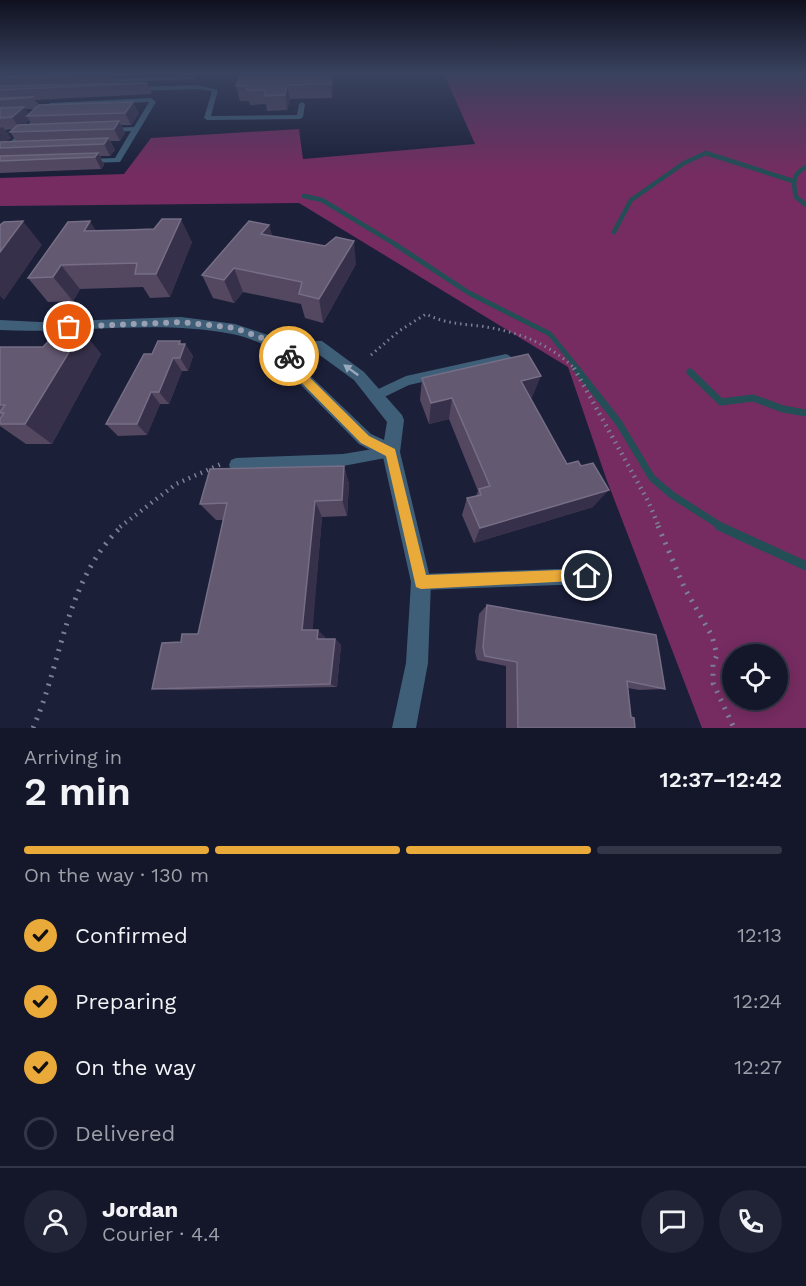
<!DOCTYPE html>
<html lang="en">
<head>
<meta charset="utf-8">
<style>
  body { margin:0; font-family:"Work Sans",sans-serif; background:#212436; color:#f1f3f6; height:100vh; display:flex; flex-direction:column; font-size:22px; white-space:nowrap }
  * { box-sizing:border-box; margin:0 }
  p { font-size:20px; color:#9d9fa8 }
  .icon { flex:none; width:33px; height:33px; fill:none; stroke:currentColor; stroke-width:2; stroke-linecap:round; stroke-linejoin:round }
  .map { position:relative; height:728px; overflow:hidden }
  .sheet { display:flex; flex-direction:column; background:#14172a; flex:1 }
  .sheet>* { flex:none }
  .fabs { position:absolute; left:722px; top:644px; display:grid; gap:12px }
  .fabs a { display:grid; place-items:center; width:66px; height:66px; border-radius:50%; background:#14172a; box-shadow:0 3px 15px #0003,0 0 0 2px #333647; font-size:30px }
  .pin { position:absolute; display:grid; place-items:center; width:51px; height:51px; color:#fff; margin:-26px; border:3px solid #fff; border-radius:50%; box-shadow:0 2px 6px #0007 }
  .courier { position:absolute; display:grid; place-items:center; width:60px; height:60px; margin:-30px; border:4px solid #eaaa39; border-radius:50%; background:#fff; color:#222; box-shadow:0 2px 8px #0007 }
  .head em { font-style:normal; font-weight:600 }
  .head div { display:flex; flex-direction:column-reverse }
  .head { display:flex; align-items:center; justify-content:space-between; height:102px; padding:0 24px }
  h1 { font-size:39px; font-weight:600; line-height:45px }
  .bar { display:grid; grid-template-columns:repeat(4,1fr); gap:9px 6px; align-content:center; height:72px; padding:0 24px }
  .bar i { height:8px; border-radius:4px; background:#333647 }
  .bar .selected { background:#eaaa39 }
  .bar p { grid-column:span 4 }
  .line { display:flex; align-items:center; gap:15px; padding:0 24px; border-top:2px solid #333647 }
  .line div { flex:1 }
  .round { display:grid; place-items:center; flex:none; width:63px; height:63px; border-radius:32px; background:#212436 }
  ol { padding:0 24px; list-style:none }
  li { display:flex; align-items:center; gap:18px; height:66px }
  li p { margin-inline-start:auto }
  li .icon { padding:6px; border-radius:50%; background:#eaaa39; color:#111; stroke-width:4 }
  li:last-child { color:#9d9fa8 }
  li i { width:33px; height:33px; border:3px solid #333647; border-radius:50% }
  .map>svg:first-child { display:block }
  .forest { fill:#762c61; fill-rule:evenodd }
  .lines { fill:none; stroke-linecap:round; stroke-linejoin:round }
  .stream-far3 { stroke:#234e56; stroke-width:4.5 }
  .stream-far2 { stroke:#234e56; stroke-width:5 }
  .stream-far1 { stroke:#234e56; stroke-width:7 }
  .stream { stroke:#234e56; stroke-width:9 }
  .path-far2 { stroke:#7c8095; stroke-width:3; stroke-dasharray:1.5 4; stroke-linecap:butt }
  .path-far1 { stroke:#7c8095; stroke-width:4.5; stroke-dasharray:1.5 5; stroke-linecap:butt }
  .path { stroke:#7c8095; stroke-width:5; stroke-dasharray:2 7; stroke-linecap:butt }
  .lane { fill:#3f5f78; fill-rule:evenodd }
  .street { fill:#3f5f78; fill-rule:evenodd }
  .wall { fill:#544861; fill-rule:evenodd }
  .shaded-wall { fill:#37304a }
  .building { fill:#635971; stroke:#766e86; stroke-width:1.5 }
  .oneway { fill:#98a8bd }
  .route { fill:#eaaa39 }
  .done { stroke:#9b9fb3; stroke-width:6; stroke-dasharray:0 10.8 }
</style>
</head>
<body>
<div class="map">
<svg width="806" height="728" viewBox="0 0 806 728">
  <rect width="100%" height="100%" fill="#1b1f38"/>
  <path class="forest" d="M444,74H806V728H702L606,478L568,367L299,203L0,206V178L124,174L151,138L299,129L303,159L475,144ZM732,654H777V699H732Z"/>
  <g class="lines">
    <path class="stream-far3" d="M806,167C792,174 793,183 796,197L806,205
      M304,196L322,200L398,246
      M614,232L631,200L684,163L706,153L793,181"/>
    <path class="stream-far2" d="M396,245L469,293L550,334L578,369"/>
    <path class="stream-far1" d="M576,368L619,423L652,478L672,495L722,527
      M690,372L721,402L753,398L783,409L806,413"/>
    <path class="stream" d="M719,526L806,566"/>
    <path class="path-far2" d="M371,355L399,331L426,314C443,323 461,324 480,326C516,331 549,343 575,369"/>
    <path class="path-far1" d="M574,368L648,501L659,527
      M120,527L176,484L221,464"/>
    <path class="path" d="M658,526L685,589L712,636L717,655L713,664V683L734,728
      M33,728C63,660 65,580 122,526"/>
    <path class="lane" d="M195,76L197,79L100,83L97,81L100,79Z
      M198,85L218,90L211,116L297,115L299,104L302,102L305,104L303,117L300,119L207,120L204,118L212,91L198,89L133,91L130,89L133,87Z
      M151,98L156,102L120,162L87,163L83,161L87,159L115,158L131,131L109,132L106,130L109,128L134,127L149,102L54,106L0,158V152L50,103Z
      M506,354L510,356L512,359L510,362L409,385L376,401L372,400L370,396L372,392L406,376Z
      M391,446L396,448L398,452L396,456L343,466L236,472L231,470L229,465L231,460L236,458L343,454Z
      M587,568L593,570L595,576L593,582L587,584L421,590L415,588L413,582L415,576L421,574Z"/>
    <path class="street" d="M181,317L235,324L286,341H322L364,372L402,415L404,420L400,452L431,582L428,663L416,728H392L406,663L411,582L383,457L359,444L289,373L280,351C264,345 248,337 232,334C156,319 77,334 0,330V320L40,322ZM314,351L354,380L387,422L384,440L371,434L300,366L295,352Z"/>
  </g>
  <path class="wall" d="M0,74H127L124,77H113L117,84L147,83L152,94L35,100L39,105L139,113L131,125H121L125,133L120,141H110L115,150L110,156H100L104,165L101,169L0,173ZM25,109H35L29,115ZM29,120L32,125H24ZM13,129L10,132L17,142H5L11,138L5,130Z
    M241,74H334L332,98L290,99L287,110L267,111L266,104L250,105L249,101H240L236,86Z
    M269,225L272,236L356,264L323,323L305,318L301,304L243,292L234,303L213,298L202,275Z
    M96,231L192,242L170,297L150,298L143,287L80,289L73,301L48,302L28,278Z
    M82,331L101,354L52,444H26L0,426V347H43Z
    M182,344H185L193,356L188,371H182L169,404H160L147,435L118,436L106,424Z
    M422,378L532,398H530L567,464L593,507L474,543L462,515L467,498L476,496L478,491L449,419L429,424L420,400Z
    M344,466L349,484L347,516L322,517L312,630L325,637V639H335L341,645L337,687L176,690L152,689L181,642L198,634L223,520H216L200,504Z
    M487,605L665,689L639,690L628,688L631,717L635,728H506V666L477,660L475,652L479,614Z"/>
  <path class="shaded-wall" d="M331,74H334L332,98L331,84Z
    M287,85L290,99L287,110L285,95Z
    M133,102L139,113L131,125L125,113Z
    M24,107L30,116H27L29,120L20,129L12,117Z
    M119,121L125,133L120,141L114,129Z
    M3,127L11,138L0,145V128Z
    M108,138L115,150L110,156L104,144Z
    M98,153L104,165L101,169L95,157Z
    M181,219L192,242L170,297L156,274Z
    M23,221L42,245L4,300L0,296V252Z
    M90,221L105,245L84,231Z
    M269,225L275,248L261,234Z
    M354,241L356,264L323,323L319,299Z
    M61,265L80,289L73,301L53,277Z
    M234,268L243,292L234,303L224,280Z
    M82,331L101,354L52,444L25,424Z
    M180,341L184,347L185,344L193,356L188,371L180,358L179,344Z
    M173,358L182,371L169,404L159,392Z
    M541,376L532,398L513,403L521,381Z
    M151,392L160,404L147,435L137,424Z
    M452,398L449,419L429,424L431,403Z
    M344,466L349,484L347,516L342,500Z
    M609,490L593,507L474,543L480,528Z
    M315,501L322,517L312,638L302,630Z
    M318,630L325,637V645L317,639Z
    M335,639L341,645L337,687L330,684Z"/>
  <path class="building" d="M112,74L0,78V77Z
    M241,74H331V84L287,85L285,95L264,96L266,90H246L248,86H236Z
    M147,83L0,90V86Z
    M34,97L0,100V98Z
    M133,102L125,113L27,116L39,105Z
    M24,107L12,117L0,118V108Z
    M119,121L114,129L10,132L18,125Z
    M108,138L104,144L0,148V142Z
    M98,153L95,157L0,161V156Z
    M162,219H181L156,274H135L137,263L61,265L53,277L28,278L68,222L90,221L84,231L127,230L154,229Z
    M23,221L0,252V225L4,222Z
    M249,221L269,225L261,234L325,246L336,237L354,241L319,299L299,294L302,282L234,268L224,280L202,275Z
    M58,331H82L25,424H0V419L4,413H0V412L5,405H0V347H43Z
    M158,341H180L179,344H185L180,358H173L159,392H151L137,424H106L144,354H152Z
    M528,354L541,376L521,381L567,464L578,461L581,466L593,463L609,490L480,528L467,498L481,495L479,489L490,486L452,398L431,403L422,378Z
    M344,466L342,500L315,501L302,630H318L317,639H335L330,684L152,689L162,643L181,642L182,634H198L227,503L200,504L210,469Z
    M487,605L656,635L665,689L627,681L631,717L634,718L635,728H518L517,662L485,656L483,647Z"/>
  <defs><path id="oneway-solid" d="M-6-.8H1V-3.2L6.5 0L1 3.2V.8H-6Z" transform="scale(1.5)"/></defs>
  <use class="oneway" href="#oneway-solid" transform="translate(351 370) rotate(-144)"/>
  <linearGradient id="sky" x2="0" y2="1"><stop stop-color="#0f111f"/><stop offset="0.42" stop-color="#39425e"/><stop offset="1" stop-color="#39425e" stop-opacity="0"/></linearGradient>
  <rect width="806" height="175" fill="url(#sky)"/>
  <path class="route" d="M289,352L293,353L298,366L369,436L395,449L426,575L587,569L592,571V580L421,589L416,587L386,456L361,443L290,371L285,356Z"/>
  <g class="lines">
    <path class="done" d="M69,327L181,322L235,328L286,347L289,356"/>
  </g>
</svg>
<div class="fabs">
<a><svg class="icon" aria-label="locate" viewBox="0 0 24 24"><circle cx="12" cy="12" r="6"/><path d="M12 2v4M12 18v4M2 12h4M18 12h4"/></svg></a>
</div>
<div class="pin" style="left:69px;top:327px;background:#ea580c"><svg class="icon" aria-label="bag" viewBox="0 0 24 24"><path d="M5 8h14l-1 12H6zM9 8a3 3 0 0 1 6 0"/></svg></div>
<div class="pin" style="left:587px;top:576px;background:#1f2937"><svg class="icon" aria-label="home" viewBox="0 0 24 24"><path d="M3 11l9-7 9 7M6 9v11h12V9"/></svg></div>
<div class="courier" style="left:289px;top:356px"><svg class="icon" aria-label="bike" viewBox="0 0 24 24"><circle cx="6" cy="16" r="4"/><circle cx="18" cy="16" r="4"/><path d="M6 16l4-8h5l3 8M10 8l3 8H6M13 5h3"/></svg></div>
</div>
<section class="sheet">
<div class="head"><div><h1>2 min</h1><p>Arriving in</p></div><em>12:37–12:42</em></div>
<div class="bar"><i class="selected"></i><i class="selected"></i><i class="selected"></i><i></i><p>On the way · 130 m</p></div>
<ol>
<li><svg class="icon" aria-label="check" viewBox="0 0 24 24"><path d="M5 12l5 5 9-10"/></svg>Confirmed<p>12:13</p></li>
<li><svg class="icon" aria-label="check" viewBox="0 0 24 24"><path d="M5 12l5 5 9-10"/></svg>Preparing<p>12:24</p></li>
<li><svg class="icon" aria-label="check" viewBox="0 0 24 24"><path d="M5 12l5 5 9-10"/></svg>On the way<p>12:27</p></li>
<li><i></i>Delivered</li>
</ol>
<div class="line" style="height:108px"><a class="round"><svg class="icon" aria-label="person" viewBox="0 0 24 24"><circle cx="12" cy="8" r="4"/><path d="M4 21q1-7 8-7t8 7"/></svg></a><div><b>Jordan</b><p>Courier · 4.4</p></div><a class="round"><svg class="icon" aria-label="chat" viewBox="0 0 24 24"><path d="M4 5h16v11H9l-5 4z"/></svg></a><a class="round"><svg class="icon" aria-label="phone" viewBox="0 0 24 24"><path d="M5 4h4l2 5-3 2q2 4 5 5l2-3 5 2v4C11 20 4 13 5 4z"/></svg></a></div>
</section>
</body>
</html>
